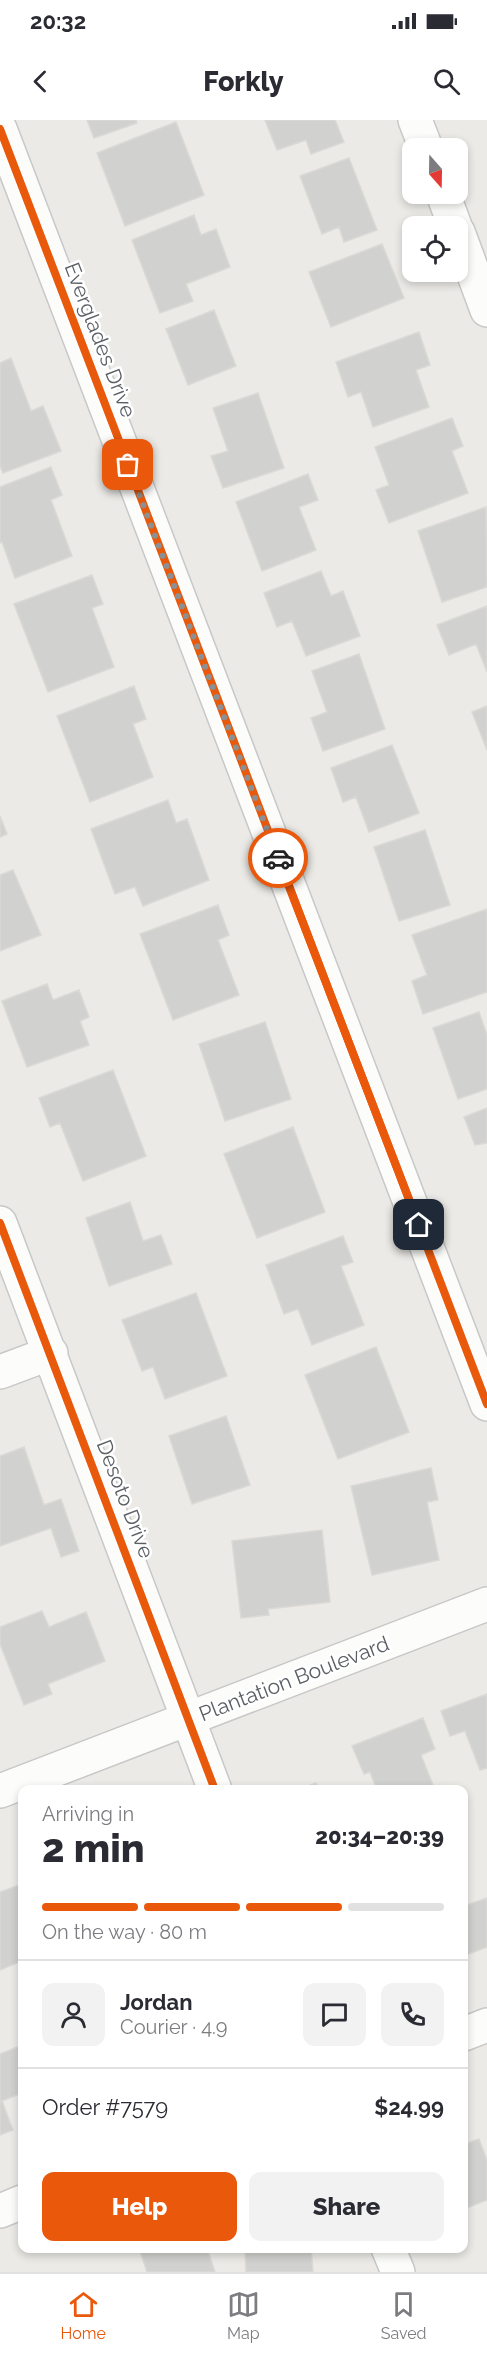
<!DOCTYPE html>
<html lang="en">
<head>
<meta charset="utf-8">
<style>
  body { margin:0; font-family:Raleway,sans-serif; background:#f2f2f3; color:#2b2b33; height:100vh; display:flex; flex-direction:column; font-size:22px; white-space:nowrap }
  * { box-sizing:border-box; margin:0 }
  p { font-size:20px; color:#7c7c81 }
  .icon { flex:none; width:33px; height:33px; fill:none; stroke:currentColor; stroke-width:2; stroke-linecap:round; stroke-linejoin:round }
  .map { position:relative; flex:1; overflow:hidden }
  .panel { position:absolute; left:18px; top:1665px; width:450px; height:468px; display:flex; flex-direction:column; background:#fff; border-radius:12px; box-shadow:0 3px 9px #0003 }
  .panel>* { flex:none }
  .needle { width:39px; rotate:160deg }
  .controls { position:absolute; left:402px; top:18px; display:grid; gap:12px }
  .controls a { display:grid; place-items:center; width:66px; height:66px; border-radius:12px; background:#fff; box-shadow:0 3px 9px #0003; font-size:30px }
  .pin { position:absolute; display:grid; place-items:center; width:51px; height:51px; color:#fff; margin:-26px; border-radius:12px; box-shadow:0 3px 9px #0006 }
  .courier { position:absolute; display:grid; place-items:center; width:60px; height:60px; margin:-30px; border:4px solid #ea580c; border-radius:50%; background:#fff; color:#222; box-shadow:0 2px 8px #0007 }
  .headline em { font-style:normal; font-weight:800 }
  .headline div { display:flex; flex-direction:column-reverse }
  .headline { display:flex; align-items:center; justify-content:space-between; height:102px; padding:0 24px }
  h1 { font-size:39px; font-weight:800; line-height:45px }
  .bar { display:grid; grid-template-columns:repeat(4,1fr); gap:9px 6px; align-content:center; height:72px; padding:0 24px }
  .bar i { height:8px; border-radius:4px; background:#e1e1e2 }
  .bar .current { background:#ea580c }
  .bar p { grid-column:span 4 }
  .line { display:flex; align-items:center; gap:15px; padding:0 24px; border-top:2px solid #e1e1e2 }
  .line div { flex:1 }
  .round { display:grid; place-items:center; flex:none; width:63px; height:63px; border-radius:12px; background:#f2f2f3 }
  .button { display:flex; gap:12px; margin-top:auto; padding:12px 24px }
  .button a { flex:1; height:69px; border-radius:12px; background:#ea580c; color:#fff; font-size:24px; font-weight:800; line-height:69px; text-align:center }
  .button a+a { background:#f2f2f3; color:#2b2b33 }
  .status { display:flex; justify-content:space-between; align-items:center; height:42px; padding:0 30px; background:#fff; direction:ltr }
  .status svg { height:16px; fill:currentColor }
  header { display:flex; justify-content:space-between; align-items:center; height:78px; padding:0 24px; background:#fff; font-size:27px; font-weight:800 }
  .menu { display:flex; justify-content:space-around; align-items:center; height:84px; border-top:2px solid #e1e1e2; background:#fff; font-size:16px; color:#7c7c81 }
  .menu a { display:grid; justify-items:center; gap:3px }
  .menu .current { color:#ea580c }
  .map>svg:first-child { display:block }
  .building { fill:#d1d1cf; stroke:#dad9d5; stroke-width:1.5 }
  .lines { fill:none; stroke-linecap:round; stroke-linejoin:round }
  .minor-casing { stroke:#c8c8c8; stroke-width:36 }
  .minor { stroke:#fcfcfb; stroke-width:33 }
  .cycleway-casing { stroke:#fff; stroke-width:11 }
  .cycleway { stroke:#e8590c; stroke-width:8 }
  .done { stroke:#8d9092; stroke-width:6; stroke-dasharray:0 10.8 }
  .route { stroke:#ea580c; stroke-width:8 }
  .labels { text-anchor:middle; stroke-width:5; stroke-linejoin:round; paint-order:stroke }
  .street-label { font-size:21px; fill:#5b5f64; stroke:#fff }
</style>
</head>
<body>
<div class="status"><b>20:32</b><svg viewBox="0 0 49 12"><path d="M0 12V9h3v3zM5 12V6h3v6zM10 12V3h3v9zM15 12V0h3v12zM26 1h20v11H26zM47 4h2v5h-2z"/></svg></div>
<header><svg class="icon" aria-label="back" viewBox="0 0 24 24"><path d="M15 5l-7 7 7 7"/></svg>Forkly<svg class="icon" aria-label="search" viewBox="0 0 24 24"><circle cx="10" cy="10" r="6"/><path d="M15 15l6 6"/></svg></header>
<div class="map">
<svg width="487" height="2152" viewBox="0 0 487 2152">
  <rect width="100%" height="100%" fill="#ebeae6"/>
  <path class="building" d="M87,0H136L137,3L94,18Z
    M265,0H335L344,22L311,34L306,20L277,30Z
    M176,2L204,75L125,106L97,33Z
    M349,38L377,110L344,122L339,107L322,114L300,56Z
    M194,95L201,115L216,109L230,147L186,164L193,181L160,193L132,120Z
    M382,124L404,178L331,207L309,152Z
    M214,190L236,246L188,265L166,209Z
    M419,212L430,245L416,250L429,287L373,307L361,272L348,277L336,242Z
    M11,238L31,291L43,286L61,331L3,353L0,346V243Z
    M258,273L284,348L223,368L211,336L228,331L213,288Z
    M452,298L463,326L452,331L468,373L389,403L376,370L389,365L375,327Z
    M51,347L62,375L51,380L72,436L15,458L2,422L0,423V367Z
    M308,354L318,380L299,387L316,430L262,451L236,382Z
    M486,387L487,467L442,482L418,411Z
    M321,451L331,476L343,471L360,516L306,536L292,501L277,507L264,473Z
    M92,455L103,484L92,488L114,547L48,572L14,484Z
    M487,486V552L476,524L449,535L437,505Z
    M359,534L385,609L323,631L311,598L327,592L312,551Z
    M134,566L146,599L133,604L153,657L90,682L57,596Z
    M487,586V630L472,592Z
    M392,625L419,693L369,712L356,677L343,682L331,648Z
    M168,680L176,703L187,699L209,760L143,786L135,767L115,774L91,709Z
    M0,696L7,714L0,717Z
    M425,710L450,785L399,801L374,727Z
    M13,750L41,815L0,831V755Z
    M218,785L229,815L218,820L239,875L173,900L140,814Z
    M487,789V872L423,894L412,861L427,855L412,815Z
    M47,864L53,880L79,870L89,897L80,901L89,925L27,947L2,881Z
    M479,892L487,915V969L458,979L433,908Z
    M265,902L291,979L225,1001L199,924Z
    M113,950L146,1036L83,1061L60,1003L50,1007L39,978Z
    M487,988V1023L475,1025L464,997Z
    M293,1007L325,1092L257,1118L224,1034Z
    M130,1082L143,1121L161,1115L172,1144L109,1166L86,1098Z
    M343,1116L353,1142L341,1146L364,1205L312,1225L298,1189L284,1194L266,1145Z
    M196,1173L227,1256L165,1279L153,1247L142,1251L122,1200Z
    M376,1227L409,1312L338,1339L305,1255Z
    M226,1296L250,1365L192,1384L169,1316Z
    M24,1327L44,1385L61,1379L79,1431L61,1437L51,1408L0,1426V1336Z
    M431,1348L438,1380L427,1382L439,1440L372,1455L351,1366Z
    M322,1410L330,1482L268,1489L269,1495L241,1498L232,1421Z
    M42,1491L49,1507L86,1492L105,1541L48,1564L52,1574L24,1585L0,1524V1507Z
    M487,1574V1648L480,1650L465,1611L450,1616L441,1591Z
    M423,1598L435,1629L421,1635L435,1670H377L370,1652L364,1654L352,1626Z
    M316,1663L319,1670H298Z
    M22,1764V1841L0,1850V1772Z
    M487,1778V1827L464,1836V1786Z
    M20,1926L22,1932V1973L2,1981L13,2010L0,2015V1934Z
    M464,2012L468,2023L479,2019L487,2040V2080L464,2089Z
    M139,2128H207L215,2152H147Z
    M245,2128H311L313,2152H246Z"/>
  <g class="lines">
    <g class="minor-casing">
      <path id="minor" d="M415,0L426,28
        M0,9L487,1284
        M443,74L455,106
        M458,112L487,190
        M0,1103L215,1670
        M0,1252L51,1233
        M0,1671L487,1484
        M464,1914L487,1905
        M0,2091L22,2082
        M388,2128L398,2152"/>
    </g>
    <use href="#minor" class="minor"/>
    <g class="cycleway-casing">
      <path id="cycleway" d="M0,9L487,1284
        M0,1103L215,1670"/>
    </g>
    <use href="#cycleway" class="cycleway"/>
  </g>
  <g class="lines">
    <path class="done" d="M128,345L278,738"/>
    <path class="route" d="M278,738L419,1105"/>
  </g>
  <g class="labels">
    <g class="street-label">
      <text transform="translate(100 220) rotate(69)" y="7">Everglades Drive</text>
      <text transform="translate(125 1379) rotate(69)" y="7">Desoto Drive</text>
      <text transform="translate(294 1559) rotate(-21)" y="7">Plantation Boulevard</text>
    </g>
  </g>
</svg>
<div class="controls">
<a><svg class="needle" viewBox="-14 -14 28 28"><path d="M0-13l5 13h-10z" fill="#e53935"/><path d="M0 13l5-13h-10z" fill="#7c7c81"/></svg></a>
<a><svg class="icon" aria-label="locate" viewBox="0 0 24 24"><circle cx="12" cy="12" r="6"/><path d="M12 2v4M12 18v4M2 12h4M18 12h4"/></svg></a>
</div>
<div class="pin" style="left:128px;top:345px;background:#ea580c"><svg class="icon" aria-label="bag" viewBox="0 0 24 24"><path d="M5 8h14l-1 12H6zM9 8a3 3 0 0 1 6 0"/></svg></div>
<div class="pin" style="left:419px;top:1105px;background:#1f2937"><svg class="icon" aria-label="home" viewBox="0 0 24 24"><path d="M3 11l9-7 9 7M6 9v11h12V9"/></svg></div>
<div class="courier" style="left:278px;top:738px"><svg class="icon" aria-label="car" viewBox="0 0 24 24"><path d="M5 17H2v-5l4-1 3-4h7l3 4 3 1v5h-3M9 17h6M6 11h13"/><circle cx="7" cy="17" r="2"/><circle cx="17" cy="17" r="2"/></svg></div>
<section class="panel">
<div class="headline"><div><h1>2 min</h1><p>Arriving in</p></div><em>20:34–20:39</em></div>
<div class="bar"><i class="current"></i><i class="current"></i><i class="current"></i><i></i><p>On the way · 80 m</p></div>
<div class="line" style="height:108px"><a class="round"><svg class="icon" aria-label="person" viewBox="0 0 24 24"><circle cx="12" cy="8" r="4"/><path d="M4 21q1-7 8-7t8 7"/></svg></a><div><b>Jordan</b><p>Courier · 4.9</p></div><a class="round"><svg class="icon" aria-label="chat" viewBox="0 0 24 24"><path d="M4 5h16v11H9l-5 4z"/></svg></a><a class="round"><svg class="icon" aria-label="phone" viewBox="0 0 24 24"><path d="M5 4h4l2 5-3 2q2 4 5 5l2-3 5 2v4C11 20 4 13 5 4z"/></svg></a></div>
<div class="line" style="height:78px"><div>Order #7579</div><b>$24.99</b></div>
<div class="button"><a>Help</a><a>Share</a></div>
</section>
</div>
<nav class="menu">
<a class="current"><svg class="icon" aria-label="home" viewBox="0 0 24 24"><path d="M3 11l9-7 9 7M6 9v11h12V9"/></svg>Home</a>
<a><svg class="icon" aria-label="map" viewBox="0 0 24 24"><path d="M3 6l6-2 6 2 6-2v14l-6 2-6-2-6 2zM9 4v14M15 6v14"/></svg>Map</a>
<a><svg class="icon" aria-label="saved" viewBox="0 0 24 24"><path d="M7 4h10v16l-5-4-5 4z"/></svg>Saved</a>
</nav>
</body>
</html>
